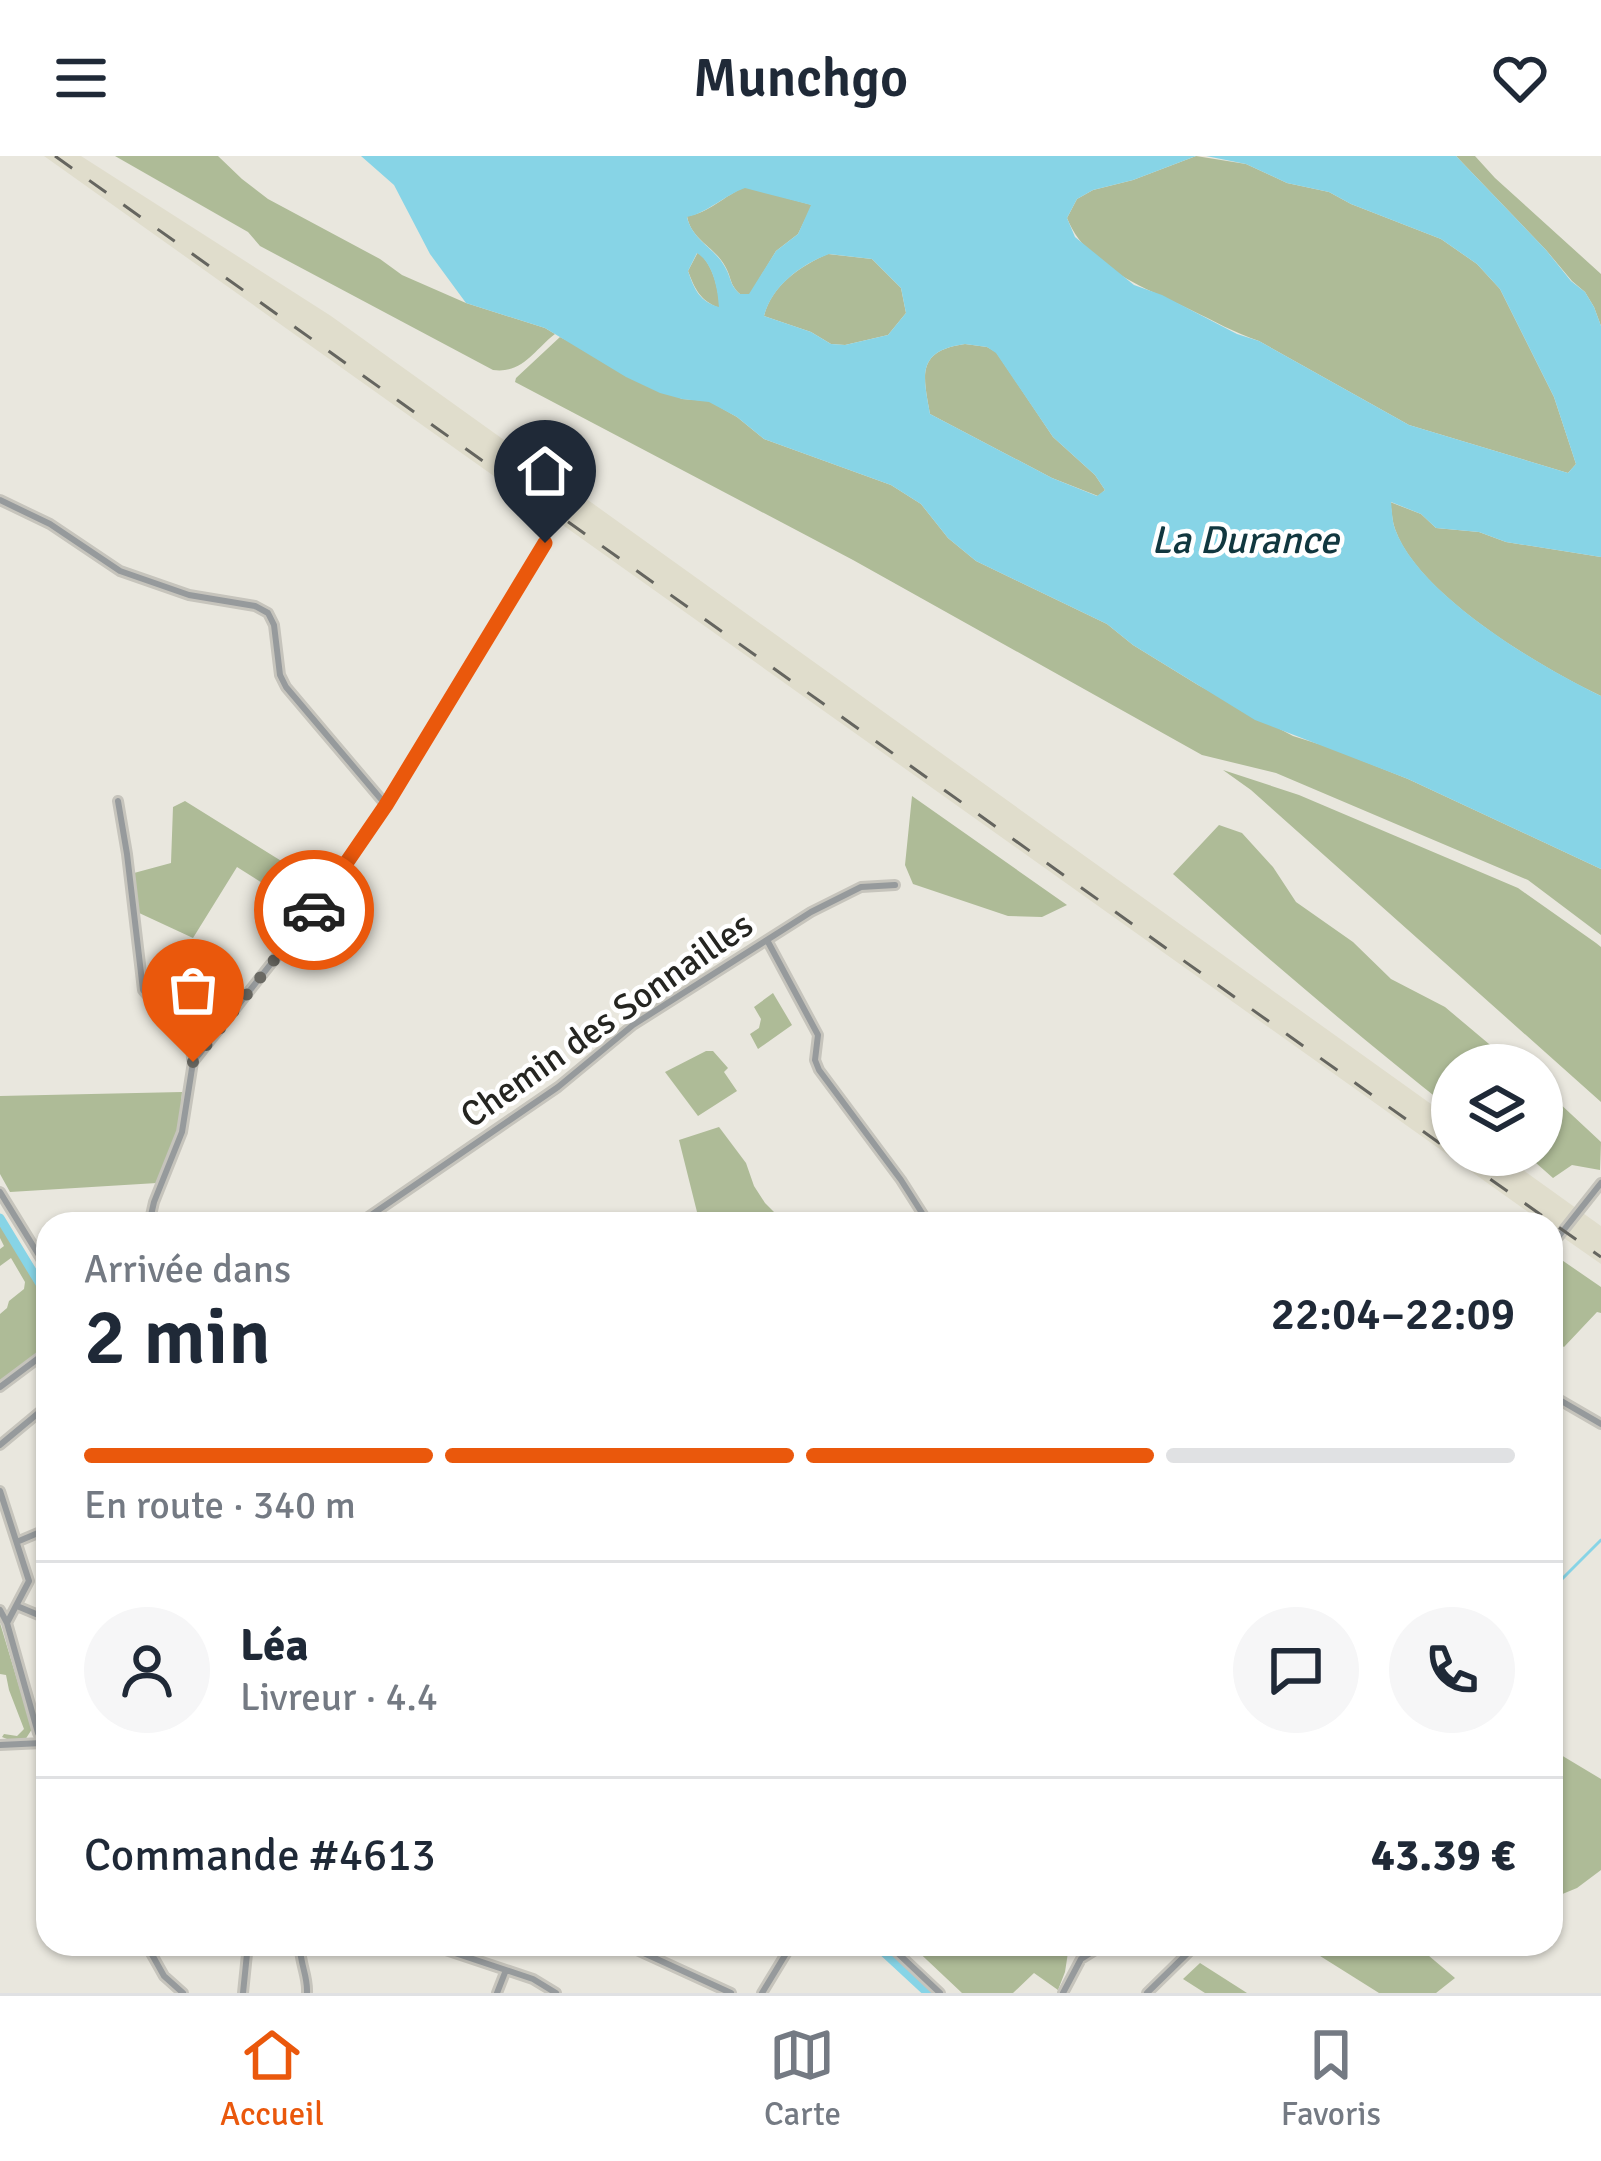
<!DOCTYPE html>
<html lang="fr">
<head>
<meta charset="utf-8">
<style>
  body { margin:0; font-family:Signika,sans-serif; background:#f6f6f7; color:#1f2937; height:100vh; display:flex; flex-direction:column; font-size:45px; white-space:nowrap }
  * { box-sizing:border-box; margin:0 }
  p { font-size:39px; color:#747a83 }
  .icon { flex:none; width:66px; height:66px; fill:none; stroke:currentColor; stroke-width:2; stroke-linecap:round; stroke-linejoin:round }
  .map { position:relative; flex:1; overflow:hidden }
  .drawer { position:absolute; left:36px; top:1056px; width:1527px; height:744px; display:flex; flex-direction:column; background:#fff; border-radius:36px; box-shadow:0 3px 9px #0004 }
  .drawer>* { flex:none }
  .controls { position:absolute; left:1431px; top:888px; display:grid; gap:24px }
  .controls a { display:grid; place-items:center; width:132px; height:132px; border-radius:50%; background:#fff; box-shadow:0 3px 9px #0004; font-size:60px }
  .pin { position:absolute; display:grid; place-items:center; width:102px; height:102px; color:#fff; margin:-123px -51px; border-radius:50% 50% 50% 0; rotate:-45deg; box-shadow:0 0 12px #0007 }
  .pin .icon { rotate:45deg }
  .courier { position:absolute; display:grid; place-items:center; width:120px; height:120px; margin:-60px; border:9px solid #ea580c; border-radius:50%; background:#fff; color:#222; box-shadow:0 3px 15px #0007 }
  .summary em { font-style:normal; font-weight:600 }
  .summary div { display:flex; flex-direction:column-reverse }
  .summary { display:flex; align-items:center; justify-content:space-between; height:204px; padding:0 48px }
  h1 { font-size:78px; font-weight:600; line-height:90px }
  .bar { display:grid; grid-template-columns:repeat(4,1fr); gap:18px 12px; align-content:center; height:144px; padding:0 48px }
  .bar i { height:15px; border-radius:9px; background:#e0e1e3 }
  .bar .current { background:#ea580c }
  .bar p { grid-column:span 4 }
  .line { display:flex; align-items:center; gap:30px; padding:0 48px; border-top:3px solid #e0e1e3 }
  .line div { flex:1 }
  .round { display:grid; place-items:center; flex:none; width:126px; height:126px; border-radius:63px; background:#f6f6f7 }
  header { display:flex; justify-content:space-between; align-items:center; height:156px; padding:0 48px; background:#fff; font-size:54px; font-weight:600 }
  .dock { display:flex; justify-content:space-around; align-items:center; height:168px; border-top:3px solid #e0e1e3; background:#fff; font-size:33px; color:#747a83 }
  .dock a { display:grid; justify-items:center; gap:6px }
  .dock .current { color:#ea580c }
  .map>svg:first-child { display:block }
  .built { fill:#e0ddcc }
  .green { fill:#aebb97 }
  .water { fill:#87d4e6; fill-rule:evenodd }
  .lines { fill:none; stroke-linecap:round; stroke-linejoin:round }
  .stream { stroke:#87d4e6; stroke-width:3 }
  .canal { stroke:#87d4e6; stroke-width:9 }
  .minor-casing { stroke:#c6c4bc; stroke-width:12 }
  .minor { stroke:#969a9c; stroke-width:6 }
  .rail { stroke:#65655f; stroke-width:3; stroke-dasharray:21 21; stroke-linecap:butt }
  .done { stroke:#6a6963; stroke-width:12; stroke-dasharray:0 21.6 }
  .route { stroke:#ea580c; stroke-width:15 }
  .labels { text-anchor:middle; stroke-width:9; stroke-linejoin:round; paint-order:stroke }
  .street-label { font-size:36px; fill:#252521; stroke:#fff }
  .water-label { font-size:39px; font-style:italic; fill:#11373f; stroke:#fff }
</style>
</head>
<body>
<header><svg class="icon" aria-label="menu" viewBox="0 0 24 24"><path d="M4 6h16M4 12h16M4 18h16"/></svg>Munchgo<svg class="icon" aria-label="heart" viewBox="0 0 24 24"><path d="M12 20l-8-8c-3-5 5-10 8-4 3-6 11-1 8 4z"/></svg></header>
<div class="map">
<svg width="1601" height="1837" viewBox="0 0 1601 1837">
  <rect width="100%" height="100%" fill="#e9e7de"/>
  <path class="built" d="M44,0H81L331,160L1452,963V999H1502L1601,1070V1108L1551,1073V1068H1545Z"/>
  <path class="green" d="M115,0H218L242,23L268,43L380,103L402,119L466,147L545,172L555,178C534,194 523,218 493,214L260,90L248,76Z
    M1196,0L1246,8L1287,27L1329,36L1351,48L1441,83L1477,108L1500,133L1554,241L1576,308L1568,317L1409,269L1259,185C1235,177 1214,165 1191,154C1146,132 1087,112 1067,62L1077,43L1093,34L1133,24Z
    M1456,0H1475L1495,22L1601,118V170L1594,151L1585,136L1572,125L1546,94Z
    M745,31L812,49L798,78L776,95L750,138H740C729,128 732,122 725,110C715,91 691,84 687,60C708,58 725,39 745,31Z
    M698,96C714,110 718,132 720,152C700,145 695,133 688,115Z
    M828,98L872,103L901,132L906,157L888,179L845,189L831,188L811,176L764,160C772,129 800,110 828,98Z
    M560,181L682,243L709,245L737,261L764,283L891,329L921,348L948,382L976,405L1107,468L1133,489L1198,529L1293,580L1328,591L1408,623L1601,713V779L1528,724L1276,617L1202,599L853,404L515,226L516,222Z
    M965,188L987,191L996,196L1053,281L1095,319L1105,334L1098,340L1052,322L930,258C923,219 916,195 965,188Z
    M1390,346L1421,358L1436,372L1479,376L1506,386L1601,401V540C1540,511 1418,439 1395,373C1392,365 1392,355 1390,346Z
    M1223,614L1299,639L1518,732L1596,787L1601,791V946L1251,634Z
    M912,640L1067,749L1042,761L1008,760L913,728L905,709Z
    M185,645L291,711L270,732L237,711L193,782L137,756L134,717L171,707L173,651Z
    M1219,669L1242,677L1273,711L1296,746L1353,786L1391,823L1445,851L1514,909H1452V954C1356,878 1264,800 1173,718Z
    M773,837L792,869L758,893L750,878L759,872L761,863L754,851Z
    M706,895H713L728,912L724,916L737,935L698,960L665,916Z
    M1542,931L1601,986L1600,1014L1572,1009L1553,1022L1527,999H1542Z
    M182,936L179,974L157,1027L10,1036L0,1018V940Z
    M719,971L746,1007L754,1030L765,1047L782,1064V1068H700L679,984Z
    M0,1065L48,1145V1190L0,1226V1158L7,1152L9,1145L24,1133L25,1126L11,1102L0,1110V1093L4,1090L0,1082Z
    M1553,1098L1601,1131V1157L1597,1156L1564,1191L1551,1182Z
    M0,1467L32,1573L25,1584L12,1585L2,1581L4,1578L17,1580L24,1573L9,1534L6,1519L0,1518Z
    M1551,1593L1601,1623V1714L1577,1732L1560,1739L1551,1733Z
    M910,1788H1068L1069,1790L1065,1816L1058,1834L1034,1817L1013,1837H962Z
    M1301,1788H1415L1455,1822L1436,1837H1379Z
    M1200,1807L1247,1837H1205L1183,1823Z"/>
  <path class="water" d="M361,0H1196L1133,24L1093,34L1077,43L1067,62L1075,81L1134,129L1162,139L1237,178L1259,185L1409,269L1568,317L1576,308L1554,241L1500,133L1477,108L1441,83L1351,48L1329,36L1287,27L1246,8L1206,0H1456L1546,94L1571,125L1585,136L1594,151L1601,170V401L1506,386L1479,376L1436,372L1421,358L1391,346C1392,354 1392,365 1395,373C1419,439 1540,511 1601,540V713L1408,623L1255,564L1133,489L1107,468L976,405L948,382L921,348L891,329L764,283L737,261L709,246L682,243L660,237L626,221L545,172L466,147L430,98L394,29ZM745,32L811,49L798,78L776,95L749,138H740C729,128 732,123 725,111C715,92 692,84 687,61C707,57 725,39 745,32ZM697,97C713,107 718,133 719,151C700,146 694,133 688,115ZM829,98L872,103L901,132L906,157L888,179L845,189L831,188L811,176L764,160C772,130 800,109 829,98ZM965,188L987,191L996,197L1053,281L1095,319L1105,334L1097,340L1052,322L930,258C923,219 916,195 965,188Z"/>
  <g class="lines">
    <path class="stream" d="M1551,1434L1601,1384"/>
    <path class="canal" d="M0,1062L48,1141
      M875,1788L928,1837"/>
    <g class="minor-casing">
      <path id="minor" d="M0,344L50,368L120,415L189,439L255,450L268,457L274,469L280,519L286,531L386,649
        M118,645L127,698L143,834L150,842L182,852L190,866L192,903
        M767,784L818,879L815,904L819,914L901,1024L929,1068
        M0,1036L48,1114
        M149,1068L154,1046L182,976L193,906L331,732L386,649L545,387
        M358,1068L558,931L633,869L811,756L861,731L895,729
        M1551,1090L1601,1027
        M0,1231L48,1195
        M1551,1239L1601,1268
        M0,1289L48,1249
        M0,1335L29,1425L7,1467
        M19,1385L45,1374L48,1377
        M17,1450L48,1463
        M0,1454L7,1467L38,1577L48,1598
        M0,1589L42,1587L48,1581
        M146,1788L164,1820L183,1837
        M300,1788C299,1806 308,1819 307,1837
        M428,1788L533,1823L556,1837
        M624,1788L731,1837
        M888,1788L940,1837
        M243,1837L248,1788
        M497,1837L506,1814
        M762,1837L787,1796L786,1788
        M1063,1837L1081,1803L1105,1788
        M1147,1837L1197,1788"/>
    </g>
    <use href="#minor" class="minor"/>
    <path class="rail" d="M55,0L1452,996
      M1456,999L1601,1101"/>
  </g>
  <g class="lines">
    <path class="done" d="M193,906L314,754"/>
    <path class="route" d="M314,754L386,649L545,387"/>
  </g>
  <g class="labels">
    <g class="street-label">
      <text transform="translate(606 863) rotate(-35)" y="13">Chemin des Sonnailles</text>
    </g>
    <g class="water-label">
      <text x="1245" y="397">La Durance</text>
    </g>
  </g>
</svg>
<div class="controls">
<a><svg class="icon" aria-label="layers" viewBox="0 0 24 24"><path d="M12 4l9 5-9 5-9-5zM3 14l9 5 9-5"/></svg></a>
</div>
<div class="pin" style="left:193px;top:906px;background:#ea580c"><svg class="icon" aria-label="bag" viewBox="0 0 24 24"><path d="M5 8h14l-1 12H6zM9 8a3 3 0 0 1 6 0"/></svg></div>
<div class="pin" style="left:545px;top:387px;background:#1f2937"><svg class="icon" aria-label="home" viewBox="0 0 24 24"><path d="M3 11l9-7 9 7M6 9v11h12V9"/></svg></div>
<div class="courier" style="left:314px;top:754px"><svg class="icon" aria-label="car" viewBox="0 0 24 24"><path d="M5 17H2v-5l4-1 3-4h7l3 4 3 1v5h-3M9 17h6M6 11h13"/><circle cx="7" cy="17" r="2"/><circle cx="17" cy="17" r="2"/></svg></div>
<section class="drawer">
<div class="summary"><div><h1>2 min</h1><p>Arrivée dans</p></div><em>22:04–22:09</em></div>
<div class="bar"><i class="current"></i><i class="current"></i><i class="current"></i><i></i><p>En route · 340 m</p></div>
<div class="line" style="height:216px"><a class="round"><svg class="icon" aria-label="person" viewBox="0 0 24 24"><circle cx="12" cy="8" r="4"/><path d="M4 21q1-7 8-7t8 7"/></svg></a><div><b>Léa</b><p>Livreur · 4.4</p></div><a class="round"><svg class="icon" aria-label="chat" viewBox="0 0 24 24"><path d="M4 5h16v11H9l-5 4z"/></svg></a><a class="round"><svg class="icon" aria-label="phone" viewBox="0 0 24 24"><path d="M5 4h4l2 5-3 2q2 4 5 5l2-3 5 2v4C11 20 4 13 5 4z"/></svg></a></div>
<div class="line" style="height:156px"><div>Commande #4613</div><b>43.39 €</b></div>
</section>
</div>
<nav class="dock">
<a class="current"><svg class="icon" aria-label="home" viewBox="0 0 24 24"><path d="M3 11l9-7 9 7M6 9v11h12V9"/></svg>Accueil</a>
<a><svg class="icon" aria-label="map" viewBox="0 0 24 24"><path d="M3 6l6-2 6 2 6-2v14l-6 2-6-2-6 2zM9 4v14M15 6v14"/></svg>Carte</a>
<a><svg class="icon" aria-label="saved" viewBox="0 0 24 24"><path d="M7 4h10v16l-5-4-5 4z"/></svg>Favoris</a>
</nav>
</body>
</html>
